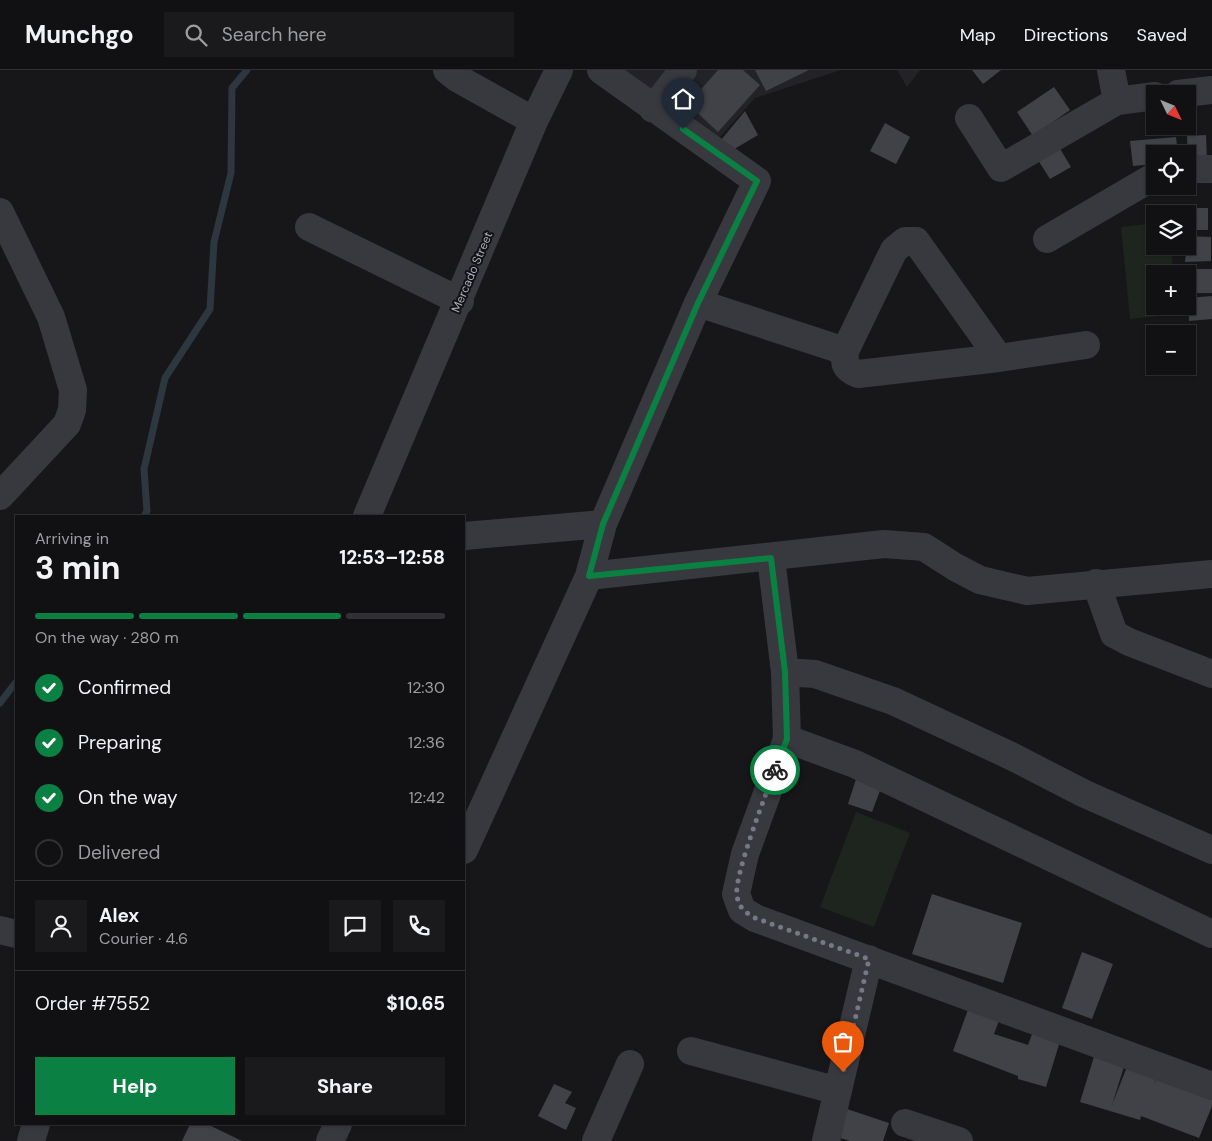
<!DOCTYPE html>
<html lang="en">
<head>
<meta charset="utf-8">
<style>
  body { margin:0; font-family:"DM Sans",sans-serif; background:#1a1a1d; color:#f1f3f6; height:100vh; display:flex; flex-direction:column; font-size:19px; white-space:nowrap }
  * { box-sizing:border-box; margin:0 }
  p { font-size:16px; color:#9c9da0 }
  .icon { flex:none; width:28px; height:28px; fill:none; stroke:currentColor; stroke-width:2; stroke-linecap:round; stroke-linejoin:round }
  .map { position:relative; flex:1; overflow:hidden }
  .panel { position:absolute; left:15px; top:445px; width:450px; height:610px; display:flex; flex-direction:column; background:#111114; border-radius:0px; box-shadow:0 1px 4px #0004,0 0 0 1px #303134 }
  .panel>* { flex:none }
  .needle { width:32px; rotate:133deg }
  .buttons { position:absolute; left:1146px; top:15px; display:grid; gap:10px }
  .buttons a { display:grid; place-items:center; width:50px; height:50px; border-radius:0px; background:#111114; box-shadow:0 1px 4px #0004,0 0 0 1px #303134; font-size:25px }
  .pin { position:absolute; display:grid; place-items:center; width:42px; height:42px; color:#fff; margin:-51px -21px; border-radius:50% 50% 50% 0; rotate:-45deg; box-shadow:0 0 5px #0007 }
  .pin .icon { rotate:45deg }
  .courier { position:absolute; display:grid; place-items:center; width:50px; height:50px; margin:-25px; border:4px solid #0b8043; border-radius:50%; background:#fff; color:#222; box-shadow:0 1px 6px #0007 }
  .headline em { font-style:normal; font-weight:700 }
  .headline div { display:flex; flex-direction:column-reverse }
  .headline { display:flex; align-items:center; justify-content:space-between; height:85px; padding:0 20px }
  h1 { font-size:32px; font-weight:700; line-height:38px }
  .bar { display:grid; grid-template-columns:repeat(4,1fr); gap:8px 5px; align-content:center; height:60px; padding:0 20px }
  .bar i { height:6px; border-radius:4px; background:#303134 }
  .bar .current { background:#0b8043 }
  .bar p { grid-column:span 4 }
  .line { display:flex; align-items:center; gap:12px; padding:0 20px; border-top:1px solid #303134 }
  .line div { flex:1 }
  .round { display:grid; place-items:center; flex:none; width:52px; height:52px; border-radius:0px; background:#1a1a1d }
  ol { padding:0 20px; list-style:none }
  li { display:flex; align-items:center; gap:15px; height:55px }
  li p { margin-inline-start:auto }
  li .icon { padding:5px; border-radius:50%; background:#0b8043; color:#fff; stroke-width:4 }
  li:last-child { color:#9c9da0 }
  li i { width:28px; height:28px; border:2px solid #303134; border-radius:50% }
  .primary-button { display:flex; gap:10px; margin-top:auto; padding:10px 20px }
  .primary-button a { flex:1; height:58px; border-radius:0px; background:#0b8043; color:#fff; font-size:20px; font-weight:700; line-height:58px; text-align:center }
  .primary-button a+a { background:#1a1a1d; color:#f1f3f6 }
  header { display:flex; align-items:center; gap:30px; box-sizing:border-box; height:70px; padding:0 25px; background:#111114; border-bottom:1px solid #303134 }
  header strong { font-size:24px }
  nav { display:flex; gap:28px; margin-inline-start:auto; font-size:18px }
  .search { width:350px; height:45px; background:#1a1a1d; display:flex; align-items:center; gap:12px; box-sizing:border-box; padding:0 18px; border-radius:0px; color:#9c9da0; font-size:19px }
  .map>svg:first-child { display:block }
  .built { fill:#232327 }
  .green { fill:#1d251e }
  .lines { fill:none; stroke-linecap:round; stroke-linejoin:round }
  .stream { stroke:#2c373f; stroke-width:7 }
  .building { fill:#414247 }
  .minor { stroke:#38393f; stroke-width:28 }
  .done { stroke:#757983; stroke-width:5; stroke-dasharray:0 9 }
  .route { stroke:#0b8043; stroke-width:6 }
  .labels { text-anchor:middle; stroke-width:4; stroke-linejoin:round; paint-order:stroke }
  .street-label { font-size:12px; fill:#a8aebb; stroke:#121215 }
</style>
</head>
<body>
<header>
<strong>Munchgo</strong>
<div class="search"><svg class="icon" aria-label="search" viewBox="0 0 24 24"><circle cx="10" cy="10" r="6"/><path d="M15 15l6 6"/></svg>Search here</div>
<nav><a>Map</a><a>Directions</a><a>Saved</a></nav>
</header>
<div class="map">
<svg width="1212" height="1071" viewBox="0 0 1212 1071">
  <rect width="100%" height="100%" fill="#17171a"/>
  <path class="built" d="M621,0H841L755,28L715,73Z
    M897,0H920L907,17Z"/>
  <path class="green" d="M1155,153V176H1171L1173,204H1155V236H1176L1177,244L1130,249L1121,157Z
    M856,742L910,763L874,857L820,837Z"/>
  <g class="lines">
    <path class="stream" d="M144,446L147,441L144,399L165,308L210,239L214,172L231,103L232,18L247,0
      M0,633L16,612"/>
  </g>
  <path class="building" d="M718,0H743L760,15L718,62L688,34Z
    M755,0H809L766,21Z
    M972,0H1001L983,14Z
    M1054,17L1070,40L1033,66L1017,42Z
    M1191,38L1193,60L1169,62V56H1188V39Z
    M745,41L758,65L731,81L721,70Z
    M885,53L910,67L896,94L870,81Z
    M1206,65L1207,91L1188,93L1187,66Z
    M1176,67L1178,84H1155V94L1133,96L1130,71Z
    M1059,77L1071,97L1050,109L1038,90Z
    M1181,138H1208V160H1188V144H1181Z
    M1188,166L1211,167V191L1185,192Z
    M1186,199H1212V223H1188Z
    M1212,226V249L1189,251L1188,228Z
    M856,709L881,718L872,742L848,734Z
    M932,824L1022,853L1003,913L912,884Z
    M1082,882L1113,894L1092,949L1062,938Z
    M969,937L1000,948L994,964L1028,975L1034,959L1061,968L1046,1017L1018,1009V1006L953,981Z
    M1097,977L1127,987L1112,1035L1130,989L1158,1000L1154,1015L1160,998L1212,1018V1036L1199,1068L1141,1046L1140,1050L1080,1032Z
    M554,1014L572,1022L565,1033L576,1038L566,1060L538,1046Z
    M844,1038L889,1053L883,1071H850L834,1066Z
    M190,1054H207L242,1071H182Z"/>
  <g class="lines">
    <path class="minor" d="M1111,0L1117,31
      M1178,24L1212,20
      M653,39L683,0
      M969,48L1001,98L1117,31L1155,26
      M534,51L559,0
      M1188,99H1212
      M0,142L51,247L73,320L72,340L67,354L0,426
      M309,157L460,231
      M1047,169L1155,106
      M698,233L845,281
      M999,288L916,171H905L894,180L845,281C844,294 845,299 858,304L999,288L1086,275
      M367,446L534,51L457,8L447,0
      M464,466L603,454
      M771,488L785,602L787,669L745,784L736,824L742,840L755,848L1212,1016
      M589,506L884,474L924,477L955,497L980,510L1027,521L1212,504
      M1096,513L1114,564L1129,572L1212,604
      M785,602L815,604L893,631L1011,686L1085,724L1212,780
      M787,669L855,694L1212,864
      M464,780L589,506L603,454L698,233L757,111L601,0
      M0,860L16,864
      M691,981L838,1021
      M905,1053L959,1071
      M31,1071L36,1054
      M330,1071L338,1054
      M596,1071L630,994
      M826,1071L869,889"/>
  </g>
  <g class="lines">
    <path class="done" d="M775,700C767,721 733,808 737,826C739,838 745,842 755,848L869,889L843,1002"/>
    <path class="route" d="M683,59L757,111L698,233L603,454L589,506L771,488L785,602L787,669L775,700"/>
  </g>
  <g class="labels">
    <g class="street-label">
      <text transform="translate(472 202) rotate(-67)" y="4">Mercado Street</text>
    </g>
  </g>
</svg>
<div class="buttons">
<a><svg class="needle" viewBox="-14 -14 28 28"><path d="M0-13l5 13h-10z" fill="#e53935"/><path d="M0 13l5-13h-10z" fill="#9c9da0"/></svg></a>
<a><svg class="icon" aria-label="locate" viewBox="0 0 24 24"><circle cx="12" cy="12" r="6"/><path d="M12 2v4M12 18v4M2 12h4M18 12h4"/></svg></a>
<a><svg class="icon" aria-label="layers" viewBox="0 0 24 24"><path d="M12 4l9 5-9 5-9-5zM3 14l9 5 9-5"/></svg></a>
<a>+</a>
<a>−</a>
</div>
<div class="pin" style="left:843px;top:1002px;background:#ea580c"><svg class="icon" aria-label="bag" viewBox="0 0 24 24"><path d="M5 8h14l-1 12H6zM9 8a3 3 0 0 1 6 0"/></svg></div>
<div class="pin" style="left:683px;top:59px;background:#1f2937"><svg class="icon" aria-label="home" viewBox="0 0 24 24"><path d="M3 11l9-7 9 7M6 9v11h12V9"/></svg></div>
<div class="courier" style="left:775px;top:700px"><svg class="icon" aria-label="bike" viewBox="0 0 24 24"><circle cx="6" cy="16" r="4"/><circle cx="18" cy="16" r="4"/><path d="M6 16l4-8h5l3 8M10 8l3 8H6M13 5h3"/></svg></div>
<section class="panel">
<div class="headline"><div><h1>3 min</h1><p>Arriving in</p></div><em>12:53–12:58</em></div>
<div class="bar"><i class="current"></i><i class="current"></i><i class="current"></i><i></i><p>On the way · 280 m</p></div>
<ol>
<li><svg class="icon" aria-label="check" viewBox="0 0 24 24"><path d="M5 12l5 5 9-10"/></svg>Confirmed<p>12:30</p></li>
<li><svg class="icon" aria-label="check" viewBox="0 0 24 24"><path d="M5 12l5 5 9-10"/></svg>Preparing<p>12:36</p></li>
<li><svg class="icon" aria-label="check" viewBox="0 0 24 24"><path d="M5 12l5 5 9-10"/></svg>On the way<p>12:42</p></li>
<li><i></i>Delivered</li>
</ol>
<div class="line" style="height:90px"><a class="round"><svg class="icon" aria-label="person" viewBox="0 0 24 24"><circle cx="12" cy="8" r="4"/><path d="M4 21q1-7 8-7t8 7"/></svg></a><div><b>Alex</b><p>Courier · 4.6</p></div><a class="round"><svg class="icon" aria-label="chat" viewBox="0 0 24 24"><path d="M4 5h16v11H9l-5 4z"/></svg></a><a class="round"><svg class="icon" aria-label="phone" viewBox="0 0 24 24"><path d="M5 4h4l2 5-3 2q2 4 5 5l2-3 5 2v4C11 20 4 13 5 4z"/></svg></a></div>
<div class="line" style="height:65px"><div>Order #7552</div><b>$10.65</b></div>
<div class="primary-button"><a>Help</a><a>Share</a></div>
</section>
</div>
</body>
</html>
